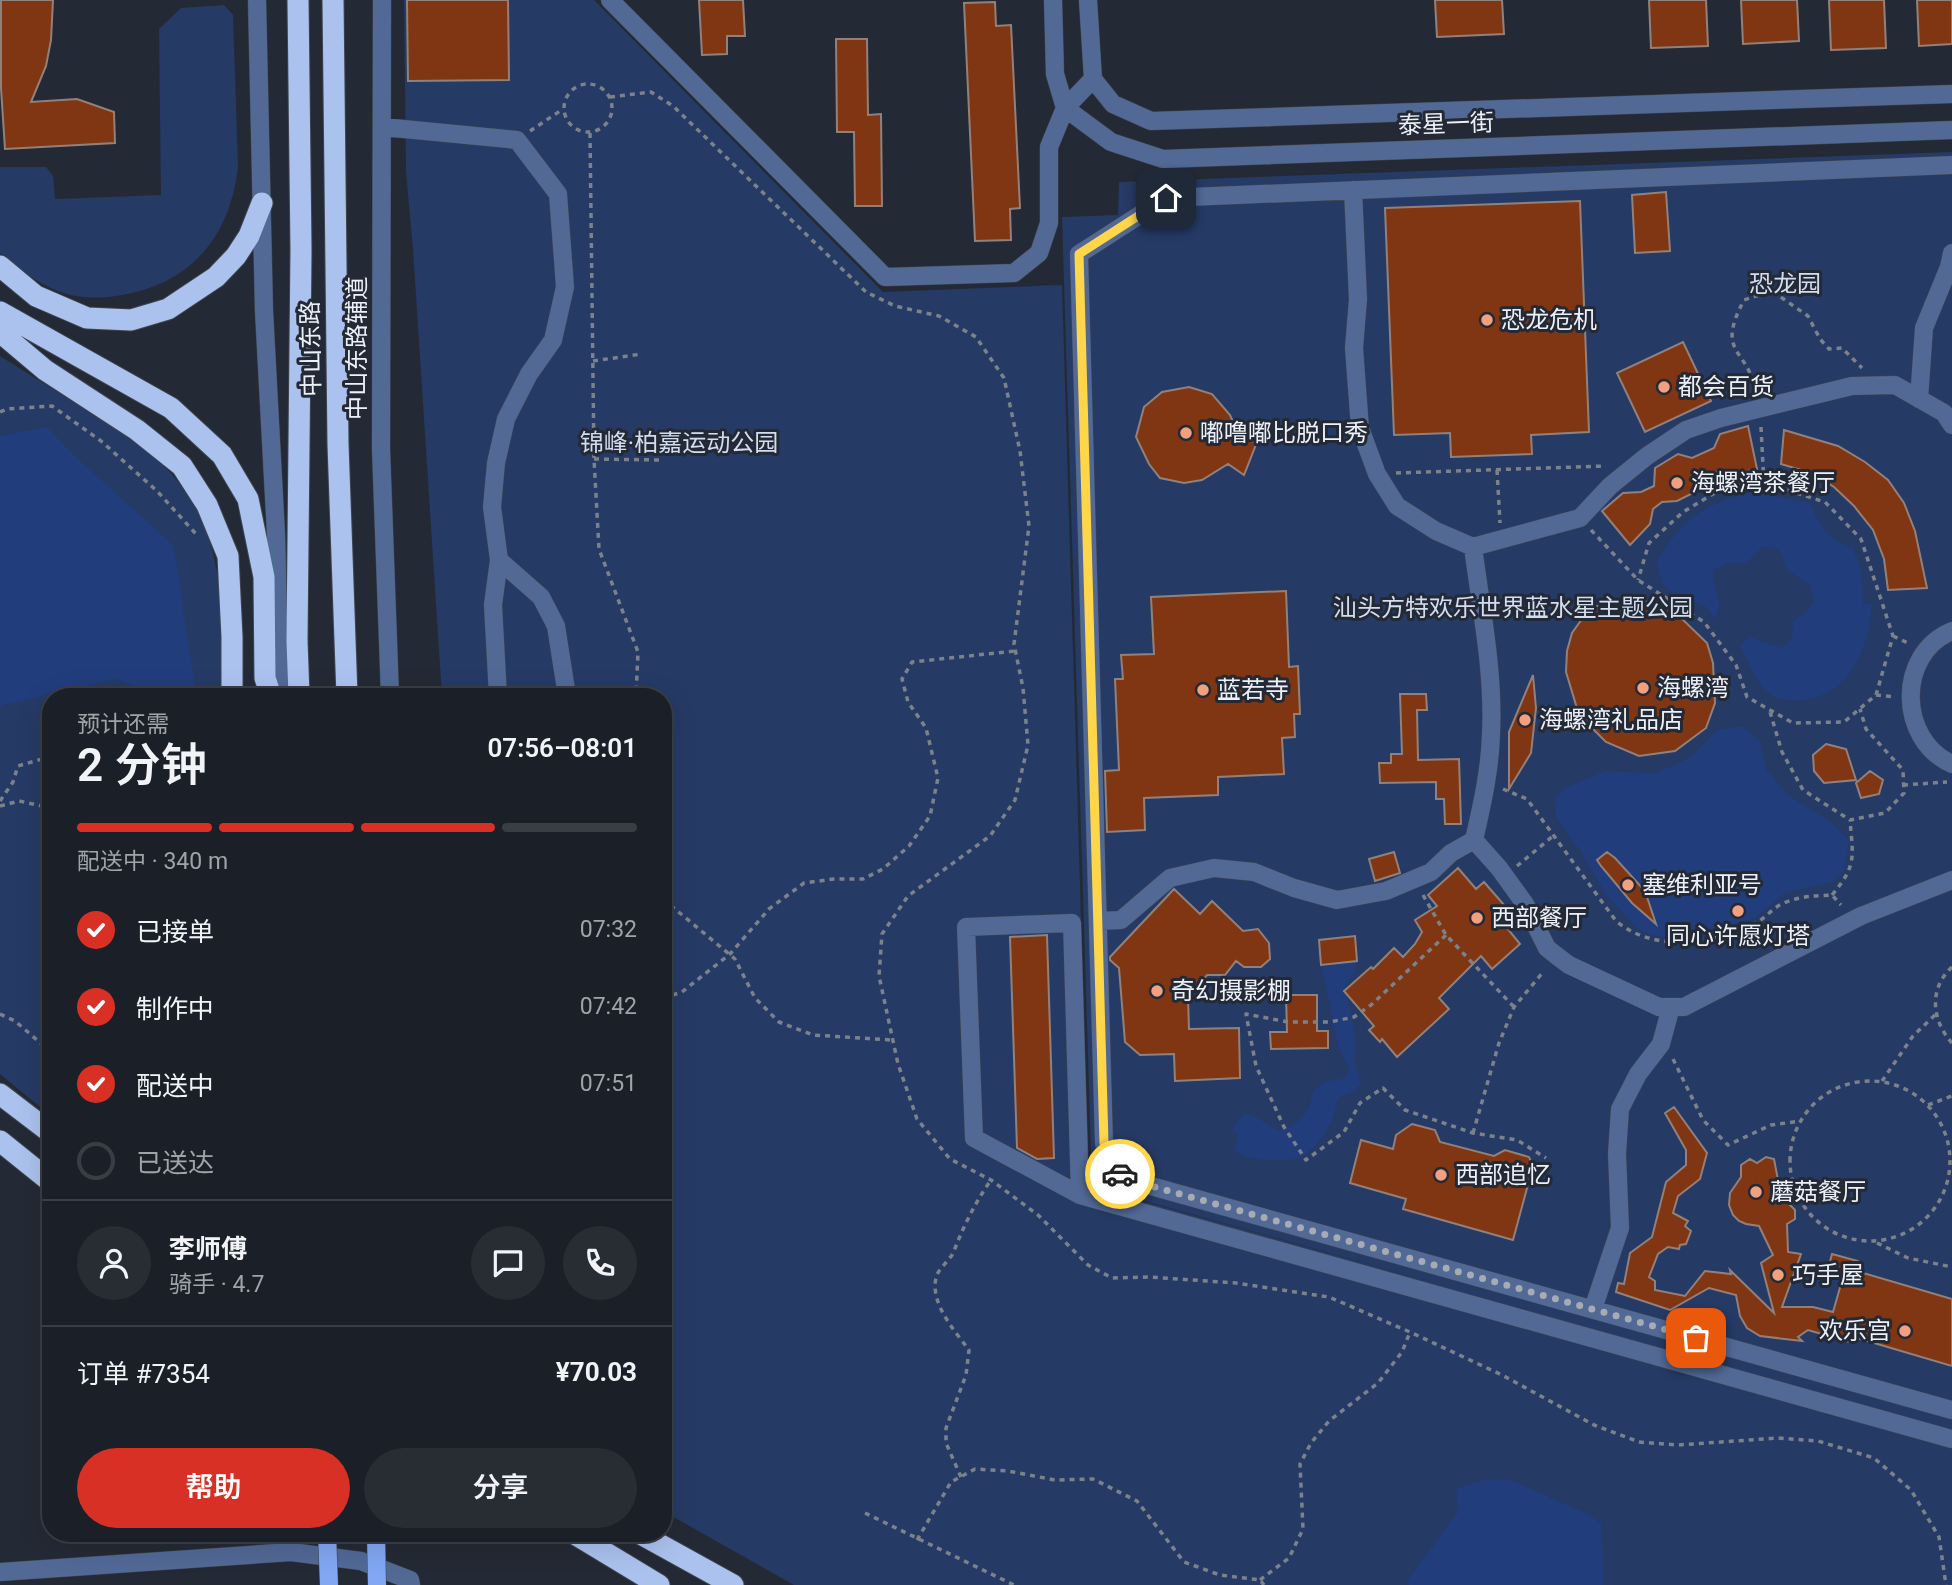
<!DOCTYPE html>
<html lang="zh">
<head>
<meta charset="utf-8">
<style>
  body { margin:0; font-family:Roboto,"Noto Sans SC",sans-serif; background:#282d34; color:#f1f3f6; height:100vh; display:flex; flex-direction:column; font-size:26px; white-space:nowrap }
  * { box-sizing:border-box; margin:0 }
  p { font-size:23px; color:#a0a3a8 }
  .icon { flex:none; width:38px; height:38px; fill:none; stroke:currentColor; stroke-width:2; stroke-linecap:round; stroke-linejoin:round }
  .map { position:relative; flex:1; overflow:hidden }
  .side { position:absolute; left:42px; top:688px; width:630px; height:854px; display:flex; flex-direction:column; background:#1b2028; border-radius:28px; box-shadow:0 7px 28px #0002,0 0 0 2px #393e45 }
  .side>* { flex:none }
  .pin { position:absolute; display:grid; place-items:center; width:60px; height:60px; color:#fff; margin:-30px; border-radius:14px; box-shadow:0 4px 10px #0006 }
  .courier { position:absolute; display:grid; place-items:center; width:70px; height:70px; margin:-35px; border:5px solid #ffd54a; border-radius:50%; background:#fff; color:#222; box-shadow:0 2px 9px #0007 }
  .summary em { font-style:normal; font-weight:600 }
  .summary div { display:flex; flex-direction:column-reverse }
  .summary { display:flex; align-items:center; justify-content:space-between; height:119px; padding:0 35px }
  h1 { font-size:46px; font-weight:600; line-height:52px }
  .bar { display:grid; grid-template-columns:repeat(4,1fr); gap:10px 7px; align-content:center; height:84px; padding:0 35px }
  .bar i { height:9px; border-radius:5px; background:#393e45 }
  .bar .selected { background:#d93025 }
  .bar p { grid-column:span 4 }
  .line { display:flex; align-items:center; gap:18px; padding:0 35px; border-top:2px solid #393e45 }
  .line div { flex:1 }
  .round { display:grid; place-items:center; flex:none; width:74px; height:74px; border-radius:37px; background:#282d34 }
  ol { padding:0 35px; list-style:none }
  li { display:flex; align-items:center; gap:21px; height:77px }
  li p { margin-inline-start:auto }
  li .icon { padding:7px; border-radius:50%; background:#d93025; color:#fff; stroke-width:4 }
  li:last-child { color:#a0a3a8 }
  li i { width:38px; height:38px; border:4px solid #393e45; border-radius:50% }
  .cta { display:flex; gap:14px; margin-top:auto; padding:14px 35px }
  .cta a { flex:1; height:80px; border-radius:42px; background:#d93025; color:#fff; font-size:28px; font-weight:600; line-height:80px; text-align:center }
  .cta a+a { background:#282d34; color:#f1f3f6 }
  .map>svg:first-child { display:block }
  .green { fill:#253a65 }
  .water { fill:#213d7c }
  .building { fill:#803612; stroke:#92817a; stroke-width:2 }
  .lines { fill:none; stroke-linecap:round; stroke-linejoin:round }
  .minor-casing { stroke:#404650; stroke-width:19 }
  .highway-casing { stroke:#404650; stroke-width:23 }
  .path { stroke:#7c828b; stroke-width:3.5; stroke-dasharray:5 5; stroke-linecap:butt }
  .minor { stroke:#526996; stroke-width:18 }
  .highway { stroke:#abc2ef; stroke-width:21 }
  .major-bridge-casing { stroke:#404650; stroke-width:19; stroke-linecap:butt }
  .major-bridge { stroke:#82a7f3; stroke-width:18 }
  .done { stroke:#a6abb4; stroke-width:7; stroke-dasharray:0 12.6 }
  .route { stroke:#ffd54a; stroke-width:9 }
  .poi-dot { fill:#f2a07f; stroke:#242a35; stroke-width:2.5 }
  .labels { text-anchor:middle; stroke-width:6; stroke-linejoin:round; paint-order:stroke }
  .street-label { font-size:24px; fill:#ecf0f8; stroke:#242a35 }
  .park-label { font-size:24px; fill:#d3ddf0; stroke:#242a35 }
  .poi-label { font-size:24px; fill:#ecf0f8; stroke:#242a35; text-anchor:start }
</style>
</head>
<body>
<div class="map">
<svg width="1952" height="1585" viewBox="0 0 1952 1585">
  <rect width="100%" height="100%" fill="#242a35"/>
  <path class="green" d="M404,0H594L883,292L1062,285L1089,1186L1426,1280L1092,1186L1062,217L1118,215L1119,182L1952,152V1585H794L663,1511V696H442L413,249L406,172Z
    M224,5L233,15L238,167C230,236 192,283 122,295C102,299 78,299 58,291C36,282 18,269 0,253V167H46L53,176L55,199L161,195L159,29L181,8Z
    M0,356L132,439C229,509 221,589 223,696H51V1116L0,1074Z"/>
  <path class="water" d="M47,427L75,456L174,546L196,696H153L143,690L117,679L2,705L0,709V436Z
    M1754,492L1811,503C1817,524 1831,543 1853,547L1862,575L1863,604H1872C1870,646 1851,695 1803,700C1790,701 1778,701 1768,692C1755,682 1748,660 1740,645L1750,637L1782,648L1792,639L1793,621L1806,612L1815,601L1810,585L1787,570L1780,550L1763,546L1746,563H1728L1713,570C1711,589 1726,602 1715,619L1705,606L1676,597L1663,584L1656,563C1682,519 1704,503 1754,492Z
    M1742,726L1760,741L1766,769L1788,795L1831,822L1849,841L1844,870L1834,881L1785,893L1755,918L1705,933L1674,939L1652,935L1638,929L1605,893L1581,852L1556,817L1555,799L1565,788L1605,771L1656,773L1691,757L1718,730Z
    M1357,962C1356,974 1348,979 1344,990L1351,1010L1355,1040L1354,1060L1361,1085L1350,1093L1338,1098C1335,1121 1318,1155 1291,1160C1285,1161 1276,1160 1270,1160C1255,1160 1245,1158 1234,1149L1239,1135L1232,1130L1243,1115C1261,1113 1268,1131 1282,1130C1293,1128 1306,1115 1310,1105C1313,1096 1311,1092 1319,1086C1326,1080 1336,1080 1345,1078L1350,1069C1336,1049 1334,1028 1330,1005C1327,991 1324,980 1322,966Z
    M1486,1479L1511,1480L1588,1514L1601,1523L1604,1585H1409L1407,1581L1458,1512L1456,1489Z"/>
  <path class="building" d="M1,0H53L51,40L46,66L31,102L77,99L114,112L115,143L5,149L1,88Z
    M407,0H508L509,80L408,81Z
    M699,0H743L745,36H727V54L702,55Z
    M1435,0H1502L1504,34L1437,37Z
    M1649,0H1706L1708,46L1651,48Z
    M1741,0H1797L1799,41L1743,44Z
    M1829,0H1884L1886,48L1831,50Z
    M1917,0H1952V44L1919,46Z
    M995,2L996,26L1011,25L1020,208L1010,209L1011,240L975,241L964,3Z
    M836,39H867L868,115L881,114L882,206H855L854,132H837Z
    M1666,192L1670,251L1635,253L1632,195Z
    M1580,201L1589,432L1531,435L1532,454L1451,457L1450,433L1394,435L1385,208Z
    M1683,342L1711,401L1645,432L1617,373Z
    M1189,387L1212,394L1230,415L1241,440L1257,442L1244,475L1228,464L1202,480L1184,483L1160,478L1149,464L1136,437L1144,407L1162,392Z
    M1748,426L1757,469L1729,475L1720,470L1703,479L1695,492L1677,501L1662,502L1653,509L1650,524L1630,545L1602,511L1623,493L1641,492L1654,486L1655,468L1678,454L1692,458L1714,448L1720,434Z
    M1784,430L1838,446L1865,462L1888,480L1904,503L1915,531L1927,588L1888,590L1884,559L1873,530L1854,506L1834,487L1811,473L1781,464Z
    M1286,591L1289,667L1298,666L1300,714H1294L1295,737L1282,738L1284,774L1218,777V795L1144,798L1145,830L1107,832L1105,771L1119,770L1115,679H1123L1121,655L1154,654L1151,597Z
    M1623,599H1640L1675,612L1707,643L1713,663L1715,703L1706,728L1675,751L1639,756L1606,742L1589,725L1576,705L1566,672L1567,651L1572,633L1587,612L1604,602Z
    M1533,675L1536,708L1531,753L1509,789V732Z
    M1400,694H1426L1427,710H1417L1418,760L1459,759L1461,824H1445L1444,799H1436V782L1380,783L1379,763H1391V754H1402Z
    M1826,744L1846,749L1856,780L1824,783L1814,771L1813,755Z
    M1870,771L1883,780L1879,794L1861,798L1856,783Z
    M1394,852L1400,873L1375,881L1369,859Z
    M1607,852L1615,858L1645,891L1656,924L1632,903L1601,866L1597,860Z
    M1458,868L1476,889L1484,882L1512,914L1502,922L1520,944L1492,969L1481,956L1439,998L1449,1009L1397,1057L1382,1039L1380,1042L1369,1030L1374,1026L1344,991L1371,967L1373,969L1394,948L1403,957L1415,944L1422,932L1415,920L1437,906L1428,895Z
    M1174,889L1200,914L1212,901L1243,931L1258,929L1269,943L1270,959L1261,967H1244L1236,961L1225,975H1207L1188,998L1189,1029L1239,1028L1240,1078L1175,1081L1174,1054L1140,1055L1125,1042L1119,968L1110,960V957Z
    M1047,935L1054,1158L1037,1159L1017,1148L1010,937Z
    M1355,936L1357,961L1321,965L1319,940Z
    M1286,995H1317V1031H1328V1048L1271,1049L1270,1032H1287Z
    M1674,1107L1707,1153L1700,1179L1678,1196L1673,1213L1688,1221L1685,1226L1691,1231L1686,1244L1680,1245L1679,1249L1668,1247L1658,1254L1649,1277L1655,1281V1290L1685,1296L1705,1271L1731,1274L1730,1270L1774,1313L1761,1263L1773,1255L1759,1226L1746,1224L1739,1221L1733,1215L1729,1205L1730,1193L1741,1177V1165L1750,1159L1757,1163L1766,1157L1774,1159L1781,1196L1795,1210V1219L1787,1224L1788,1252L1801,1254L1782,1307H1813L1833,1312L1843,1277L1827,1273L1832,1254L1858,1261L1863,1273L1952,1299V1366L1857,1338L1853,1343L1808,1330L1798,1337L1802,1341L1760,1336L1747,1328L1740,1316L1736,1295L1709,1288L1670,1310L1616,1292L1618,1283L1624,1284L1630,1253L1652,1237L1666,1182L1686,1165V1150L1665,1113Z
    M1412,1124L1435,1130L1440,1142L1494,1156L1505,1150L1529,1157L1533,1166L1513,1240L1403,1209L1406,1199L1350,1183L1361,1140L1393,1149L1396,1135Z"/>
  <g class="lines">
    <g class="minor-casing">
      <path id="minor" d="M257,0L264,311L276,534L280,696
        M382,0L381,449L390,696
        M610,0L885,277L1014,273L1039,253L1049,223V147L1065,108L1093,79
        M1053,0L1055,74L1065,108L1111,142L1163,159L1952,130
        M1088,0L1093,79L1113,104L1151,121L1952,94
        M383,127L517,140L558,194L565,287L553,340L529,374L506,419L496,463L492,507L499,560L493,605L498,696
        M1952,165L1166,198L1079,254L1104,1143L1109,1166L1126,1179L1952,1410
        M1353,190L1358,299L1354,348L1360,428L1377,474L1397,506L1436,531L1473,547L1580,518L1610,486L1647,456L1686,430L1721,418L1852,386L1895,385L1944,413L1952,425
        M1919,399L1924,328L1949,267L1952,253
        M1473,547C1481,609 1494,671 1491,734C1490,770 1482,805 1474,840L1499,868L1525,904L1547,948L1557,956L1569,965L1659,1007H1684L1861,916L1952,880
        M499,560L541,597L556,626L567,696
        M1952,631C1896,654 1898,740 1952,764
        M1098,921L1121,920L1170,878L1214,868L1254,872L1294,888L1337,900L1386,891L1431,872L1451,853L1474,840
        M1080,1195L1072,923L966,927L974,1138L1080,1195L1952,1439
        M1593,1309L1620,1228L1617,1154L1620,1109L1638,1074L1661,1044L1671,1007
        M0,1572L291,1552L361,1561L410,1580L411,1585"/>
    </g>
    <g class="highway-casing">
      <path id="highway" d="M298,0L301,250L297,641L299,696
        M333,0L338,444L347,696
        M0,266L36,296L87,318L131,320L168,309L216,277L236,256L249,236L262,203
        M0,312L171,408L222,455L248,499L264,577L265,678L271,696
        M0,332L45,370L137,430L182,466L207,505L228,556L232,637V696
        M0,1094L51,1133
        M0,1141L51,1182
        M573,1533L659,1585
        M639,1533L733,1585"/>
    </g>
    <path class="path" d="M564 108a24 24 0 1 1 48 0a24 24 0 1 1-48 0Z
      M610,97L651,92L673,106L866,292L895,306L939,316L976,337L1004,378L1020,451L1029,526L1014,644L1023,688L1028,745L1015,800L990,836L908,896L882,934L879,976L898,1064L917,1119L950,1159L991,1180L1038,1215L1088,1265L1112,1278L1149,1277L1236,1283L1329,1297L1410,1332L1502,1375L1594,1425L1639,1442L1678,1445L1778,1438L1818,1441L1874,1458L1911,1490L1939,1537L1946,1585
      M530,131L563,109
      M590,133L594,459L599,549L638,652L636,696
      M593,361L642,354
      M1756,392C1747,346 1715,355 1744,300L1772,291L1808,316L1820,339L1829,349L1842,348L1862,368
      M0,412L7,409L52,406L101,441L157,491L196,534
      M1761,427L1764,486
      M594,459L659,460
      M1497,470L1500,523
      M1396,473L1606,466
      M1591,530L1638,580L1704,622L1736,665L1747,697L1793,723L1844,722L1876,695L1893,636L1861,539L1825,502L1777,487L1728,485L1683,512L1649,543L1638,580
      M1893,636L1910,644
      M1876,695L1895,697
      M1770,712L1782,752L1803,790L1850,820L1885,813L1904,793L1903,770L1866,729L1860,709
      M1903,785L1947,782
      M1503,789L1527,799L1616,921C1654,953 1712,944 1754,924C1765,919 1773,907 1784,903C1800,896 1815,896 1832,895L1841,905
      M0,801L13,782L18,766L42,759L46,727L51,723
      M0,806L19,801L51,808
      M1517,866L1553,836
      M1423,895L1446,935L1514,1007
      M1832,895C1857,865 1853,858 1850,820
      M663,899L735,959L755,998L779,1022L813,1035L891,1040
      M1446,935L1371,1005L1354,1017L1330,1022H1288L1246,1014L1256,1066L1284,1127L1306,1160L1344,1132L1360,1103L1383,1088L1405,1110L1473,1133L1517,1140L1546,1158
      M1952,967C1928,989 1932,1021 1952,1043
      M663,998L682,992L730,954L769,909L804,883L834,879H863L883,869L909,846L930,816L938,778L926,728L908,702L902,679L912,662L1015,651
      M0,1014L15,1021L51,1052
      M1673,1059L1703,1120L1728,1145L1771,1125L1801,1121
      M1882,1081L1913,1036L1935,1015
      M1790 1161a80 80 0 1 1 160 0a80 80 0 1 1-160 0Z
      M1928,1105L1952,1096
      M1473,1133L1499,1043L1514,1007L1544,971
      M1877,1243L1908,1258L1952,1267
      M961,1477L946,1443V1428L966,1375L969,1350C955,1331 930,1304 936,1278C938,1268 950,1261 954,1251C964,1225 975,1203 991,1180
      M865,1513L1014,1585
      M917,1540L951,1482L975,1469L1008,1471L1055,1480L1093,1479L1137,1501L1184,1562L1220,1575L1260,1580L1264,1585
      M1260,1580L1289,1558L1303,1529L1300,1464L1311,1443L1329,1421L1378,1383L1402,1352L1410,1332"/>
    <use href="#minor" class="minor"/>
    <use href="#highway" class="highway"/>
    <g class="major-bridge-casing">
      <path id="major-bridge" d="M327,1533L329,1585
        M376,1533L377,1585"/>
    </g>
    <use href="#major-bridge" class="major-bridge"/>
  </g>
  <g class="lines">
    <path class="done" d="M1120,1174L1126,1179L1696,1338"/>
    <path class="route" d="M1120,1174L1109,1166L1104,1143L1079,254L1166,198"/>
  </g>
  <g class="poi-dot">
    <circle cx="1487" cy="320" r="7"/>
    <circle cx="1664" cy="387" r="7"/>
    <circle cx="1186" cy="433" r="7"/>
    <circle cx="1677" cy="483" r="7"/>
    <circle cx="1643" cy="688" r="7"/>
    <circle cx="1203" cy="690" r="7"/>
    <circle cx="1525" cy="720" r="7"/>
    <circle cx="1628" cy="885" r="7"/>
    <circle cx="1738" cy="911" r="7"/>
    <circle cx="1477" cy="918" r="7"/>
    <circle cx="1157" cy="991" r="7"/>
    <circle cx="1441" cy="1175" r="7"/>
    <circle cx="1756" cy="1192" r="7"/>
    <circle cx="1778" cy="1275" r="7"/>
    <circle cx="1905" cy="1331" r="7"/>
  </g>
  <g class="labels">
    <g class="street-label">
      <text transform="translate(1446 124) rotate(-2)" y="8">泰星一街</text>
      <text transform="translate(357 348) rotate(-90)" y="8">中山东路辅道</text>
      <text transform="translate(311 349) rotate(-91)" y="8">中山东路</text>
    </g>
    <g class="park-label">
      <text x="1785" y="292">恐龙园</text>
      <text x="679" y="451">锦峰·柏嘉运动公园</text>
      <text x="1513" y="616">汕头方特欢乐世界蓝水星主题公园</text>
    </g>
    <g class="poi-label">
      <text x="1501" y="328">恐龙危机</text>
      <text x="1678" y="395">都会百货</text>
      <text x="1200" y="441">嘟噜嘟比脱口秀</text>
      <text x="1691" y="491">海螺湾茶餐厅</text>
      <text x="1657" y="696">海螺湾</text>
      <text x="1217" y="698">蓝若寺</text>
      <text x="1539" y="728">海螺湾礼品店</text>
      <text x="1642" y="893">塞维利亚号</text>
      <text x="1491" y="926">西部餐厅</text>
      <text x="1738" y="944" text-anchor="middle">同心许愿灯塔</text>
      <text x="1171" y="999">奇幻摄影棚</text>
      <text x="1455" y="1183">西部追忆</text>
      <text x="1770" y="1200">蘑菇餐厅</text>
      <text x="1792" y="1283">巧手屋</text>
      <text x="1891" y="1339" text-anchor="end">欢乐宫</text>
    </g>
  </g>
</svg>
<div class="pin" style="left:1696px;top:1338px;background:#ea580c"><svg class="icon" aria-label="bag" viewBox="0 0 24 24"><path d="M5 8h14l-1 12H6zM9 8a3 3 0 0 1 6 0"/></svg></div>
<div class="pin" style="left:1166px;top:198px;background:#1f2937"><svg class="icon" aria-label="home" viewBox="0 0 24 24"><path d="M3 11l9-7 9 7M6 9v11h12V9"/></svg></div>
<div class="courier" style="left:1120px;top:1174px"><svg class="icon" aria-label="car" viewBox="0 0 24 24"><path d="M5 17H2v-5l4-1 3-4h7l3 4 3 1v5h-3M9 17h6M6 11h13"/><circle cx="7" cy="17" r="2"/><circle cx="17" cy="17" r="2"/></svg></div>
<section class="side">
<div class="summary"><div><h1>2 分钟</h1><p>预计还需</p></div><em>07:56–08:01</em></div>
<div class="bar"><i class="selected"></i><i class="selected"></i><i class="selected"></i><i></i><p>配送中 · 340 m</p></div>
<ol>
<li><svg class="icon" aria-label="check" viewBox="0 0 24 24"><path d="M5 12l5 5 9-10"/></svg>已接单<p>07:32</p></li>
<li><svg class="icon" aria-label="check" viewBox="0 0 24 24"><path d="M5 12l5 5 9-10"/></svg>制作中<p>07:42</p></li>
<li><svg class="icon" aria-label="check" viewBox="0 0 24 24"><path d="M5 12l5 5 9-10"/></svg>配送中<p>07:51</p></li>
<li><i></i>已送达</li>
</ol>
<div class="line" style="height:126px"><a class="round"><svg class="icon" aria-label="person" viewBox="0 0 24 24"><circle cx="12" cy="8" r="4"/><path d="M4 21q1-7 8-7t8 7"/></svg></a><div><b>李师傅</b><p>骑手 · 4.7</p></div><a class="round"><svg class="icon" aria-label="chat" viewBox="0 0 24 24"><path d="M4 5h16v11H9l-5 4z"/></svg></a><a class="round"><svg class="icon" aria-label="phone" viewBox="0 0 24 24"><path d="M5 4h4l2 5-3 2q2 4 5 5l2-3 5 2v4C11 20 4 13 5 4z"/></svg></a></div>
<div class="line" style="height:91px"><div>订单 #7354</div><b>¥70.03</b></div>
<div class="cta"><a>帮助</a><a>分享</a></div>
</section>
</div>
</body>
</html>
